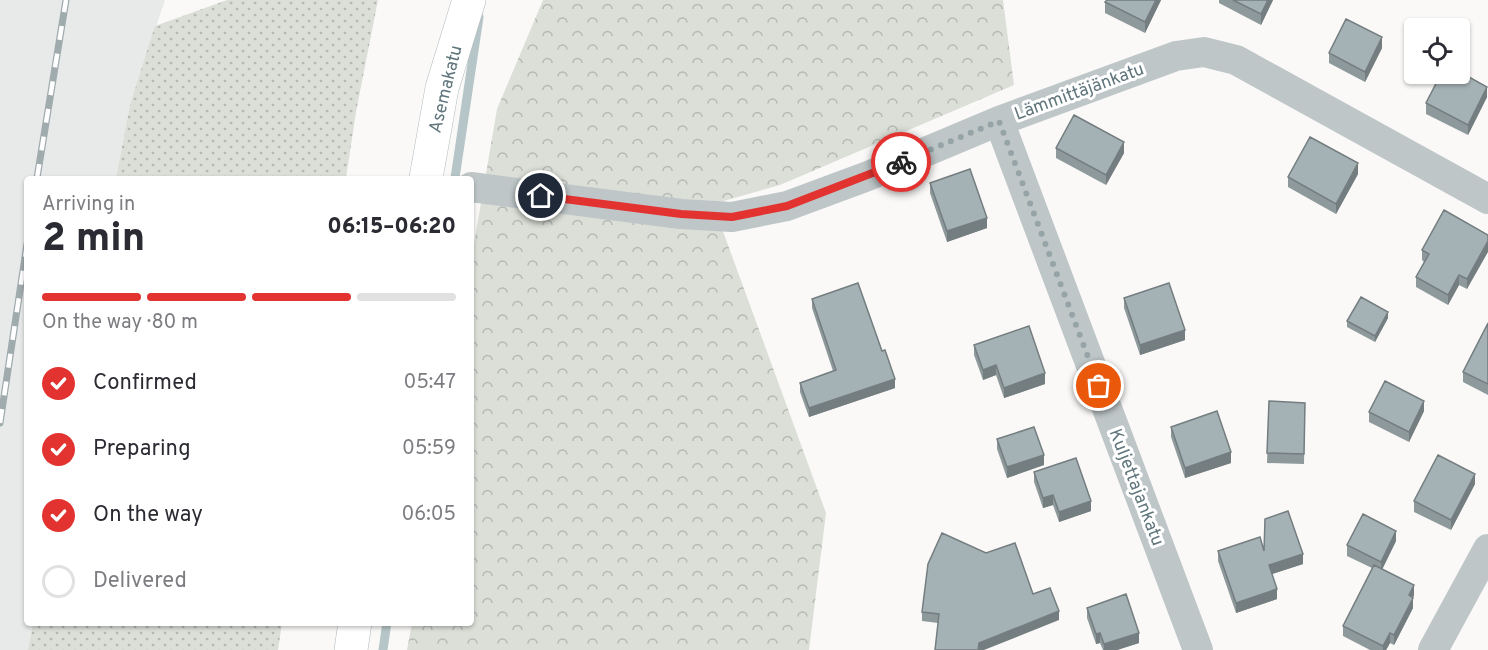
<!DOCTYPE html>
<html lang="en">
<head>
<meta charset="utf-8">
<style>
  body { margin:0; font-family:Overpass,sans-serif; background:#f2f2f3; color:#2b2b33; height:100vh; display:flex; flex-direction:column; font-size:22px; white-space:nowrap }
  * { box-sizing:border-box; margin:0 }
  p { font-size:20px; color:#7c7c81 }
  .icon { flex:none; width:33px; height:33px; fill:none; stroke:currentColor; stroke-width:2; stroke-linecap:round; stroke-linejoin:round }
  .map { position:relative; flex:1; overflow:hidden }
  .details { position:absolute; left:24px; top:176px; width:450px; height:450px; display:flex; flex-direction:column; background:#fff; border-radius:6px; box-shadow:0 2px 4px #0004 }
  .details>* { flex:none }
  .controls { position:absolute; left:1404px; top:18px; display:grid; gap:12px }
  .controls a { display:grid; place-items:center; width:66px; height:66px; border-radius:6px; background:#fff; box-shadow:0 2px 4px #0004; font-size:30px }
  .pin { position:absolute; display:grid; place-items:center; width:51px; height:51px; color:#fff; margin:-26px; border:3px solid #fff; border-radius:50%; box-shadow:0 2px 6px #0007 }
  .courier { position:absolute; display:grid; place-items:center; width:60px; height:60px; margin:-30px; border:4px solid #e23330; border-radius:50%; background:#fff; color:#222; box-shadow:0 2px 8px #0007 }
  .head em { font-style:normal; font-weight:800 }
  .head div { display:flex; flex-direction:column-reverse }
  .head { display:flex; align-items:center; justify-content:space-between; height:102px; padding:0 18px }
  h1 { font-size:39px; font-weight:800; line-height:45px }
  .bar { display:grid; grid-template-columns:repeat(4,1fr); gap:9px 6px; align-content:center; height:72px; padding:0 18px }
  .bar i { height:8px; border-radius:4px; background:#e1e1e2 }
  .bar .active { background:#e23330 }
  .bar p { grid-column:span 4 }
  ol { padding:0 18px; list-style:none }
  li { display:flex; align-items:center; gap:18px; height:66px }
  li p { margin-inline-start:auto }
  li .icon { padding:6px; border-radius:50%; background:#e23330; color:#fff; stroke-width:4 }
  li:last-child { color:#7c7c81 }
  li i { width:33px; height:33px; border:3px solid #e1e1e2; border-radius:50% }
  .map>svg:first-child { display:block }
  .built { fill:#e8e9e9 }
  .grass { fill:url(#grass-dots) }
  .forest { fill:url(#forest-crowns) }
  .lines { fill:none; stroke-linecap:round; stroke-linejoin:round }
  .stream { stroke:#b6c6c8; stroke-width:9 }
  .secondary-casing { stroke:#b1babd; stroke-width:34 }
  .street { stroke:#bec6c8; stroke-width:30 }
  .secondary { stroke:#fff; stroke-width:33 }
  .rail-casing { stroke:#a0abae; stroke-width:7 }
  .rail { stroke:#fff; stroke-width:4.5; stroke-dasharray:14; stroke-linecap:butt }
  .wall { fill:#8e999c }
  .shaded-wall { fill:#747d7f }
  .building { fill:#a5b2b5; stroke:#747d7f; stroke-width:1.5 }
  .done { stroke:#96a4a7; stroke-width:6; stroke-dasharray:0 10.8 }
  .route { stroke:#e23330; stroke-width:8 }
  .labels { text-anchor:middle; stroke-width:6; stroke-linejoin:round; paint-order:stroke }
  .street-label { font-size:18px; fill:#60767c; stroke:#fff }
</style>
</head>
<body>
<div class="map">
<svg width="1488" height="650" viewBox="0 0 1488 650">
  <defs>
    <pattern id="grass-dots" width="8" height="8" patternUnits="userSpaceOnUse" patternTransform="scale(1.5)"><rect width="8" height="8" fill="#dbdfd7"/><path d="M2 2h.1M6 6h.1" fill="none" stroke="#b5b9b3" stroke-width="1.8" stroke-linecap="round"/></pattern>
    <pattern id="forest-crowns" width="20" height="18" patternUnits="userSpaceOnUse" patternTransform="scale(1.5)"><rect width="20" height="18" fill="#dbdfd7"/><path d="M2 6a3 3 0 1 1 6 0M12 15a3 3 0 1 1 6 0" fill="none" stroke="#b5b9b3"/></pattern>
  </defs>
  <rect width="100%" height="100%" fill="#faf9f8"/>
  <path class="built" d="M0,0H165L130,105L116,178H27V622L33,623L28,650H0Z"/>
  <path class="grass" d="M227,0H378L356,112L346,178H116L130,105L155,26Z
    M33,623V622L282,623L278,650H28Z"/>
  <path class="forest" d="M543,0H1003L1014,85L780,185L713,204L826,513L809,650H407L412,623L471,622V261L497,109Z"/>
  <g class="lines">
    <path class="stream" d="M455,178L479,17
      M383,650L387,622"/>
    <g class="secondary-casing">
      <path id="secondary" d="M426,178L442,88L469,0
        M351,650L355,622"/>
    </g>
    <path class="street" d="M999,121L1198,650
      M471,187L681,214L732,217L787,206L868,176L999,121L1176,56L1204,52L1236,60L1488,199
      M1433,650L1488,549"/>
    <use href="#secondary" class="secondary"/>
    <g class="rail-casing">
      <path id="rail" d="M37,178L66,0
        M0,423L27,244"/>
    </g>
    <use href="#rail" class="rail"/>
  </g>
  <path class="wall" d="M1161,0L1145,33L1105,13V2Z
    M1219,0H1273L1261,25L1219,3Z
    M1382,48L1365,82L1329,63V53Z
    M1487,97L1468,135L1426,114V103Z
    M1056,148L1124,153L1106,185L1056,158Z
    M1358,174L1336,214L1288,187V177Z
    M930,183L987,228L947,242L930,193Z
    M1488,235L1467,289L1459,285L1448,305L1416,287V277L1424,262L1422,260V250Z
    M1124,298L1185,340L1140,355L1124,308Z
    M812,299L895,388L809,417L800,392V383L833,371L812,308Z
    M1388,318L1375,342L1347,327V321Z
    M1488,323V395L1463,382V372Z
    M974,345L1045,384L1004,398L996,375L983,380L974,355Z
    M1269,401L1305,403L1304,464L1267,463Z
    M1424,411L1409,442L1369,422V412Z
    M1171,427L1231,463L1185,478L1171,437Z
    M997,439L1044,465L1007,478L997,449Z
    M1034,472L1091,511L1059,522L1053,505L1043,508L1034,482Z
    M1475,484L1451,530L1414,512V501Z
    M1396,541L1382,569L1414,595L1413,598V608L1394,645L1390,643L1386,650H1370L1343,636V626L1372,568L1347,556V545Z
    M1218,551H1264L1303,564L1272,574L1277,599L1236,613L1218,561Z
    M1033,594L1059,620L938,623L922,621V612Z
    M1087,608L1139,643L1117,650H1103L1100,643L1096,644L1087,618Z"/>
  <path class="shaded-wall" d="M1156,0H1161L1145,33V22Z
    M1268,0H1273L1261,25V14Z
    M1382,37V48L1365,82V72Z
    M1487,87V97L1468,135V125Z
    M1124,142V153L1106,185V175Z
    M1358,163V174L1336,214V204Z
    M987,218V228L947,242V231Z
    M1488,241V252L1467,289V279Z
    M1459,275V285L1448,305V295Z
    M1388,312V318L1375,342V336Z
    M1185,330V340L1140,355V345Z
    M996,365V375L983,380V370Z
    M1045,373V384L1004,398V388Z
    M895,379V388L809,417V408Z
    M1424,401V411L1409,442V432Z
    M1231,452V463L1185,478V468Z
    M1044,455V465L1007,478V467Z
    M1475,474V484L1451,530V520Z
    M1053,495V505L1043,508V498Z
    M1091,501V511L1059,522V512Z
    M1396,531V541L1381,572V562Z
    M1303,554V564L1269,575V565Z
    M1414,585V595L1409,606V595Z
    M1277,589V599L1236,613V603Z
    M1413,598V608L1394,645V635Z
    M1059,611V620L984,650H978L979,643Z
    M1100,633V643L1096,644V634Z
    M1139,633V643L1117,650H1104V644Z
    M1390,633V643L1386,650H1383V646Z"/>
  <path class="building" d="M1107,0H1156L1145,22L1105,2Z
    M1233,0H1268L1261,14Z
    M1346,19L1382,37L1365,72L1329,53Z
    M1460,72L1487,87L1468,125L1426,103L1441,74H1460Z
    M1074,115L1124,142L1106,175L1056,148Z
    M1310,137L1358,163L1336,204L1288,177Z
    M970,169L987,218L947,231L930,183Z
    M1444,210L1488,235V241L1467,279L1459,275L1448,295L1416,277L1429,254L1422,250Z
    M858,283L882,351L885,350L895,379L809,408L800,383L836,370L812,299Z
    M1169,283L1185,330L1140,345L1124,298Z
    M1361,297L1388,312L1375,336L1347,321Z
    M1488,323V384L1463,372Z
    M1029,326L1045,373L1004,388L996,365L983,370L974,345Z
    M1385,381L1424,401L1409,432L1369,412Z
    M1269,401L1305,403L1304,454L1267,453Z
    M1217,411L1231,452L1185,468L1171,427Z
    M1034,427L1044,455L1007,467L997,439Z
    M1438,455L1475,474L1451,520L1414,501Z
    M1076,458L1091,501L1059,512L1053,495L1043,498L1034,472Z
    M1288,511L1303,554L1269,565L1277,589L1236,603L1218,551L1260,537L1264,551L1265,519Z
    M1363,514L1396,531L1381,562L1347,545Z
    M942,533L986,553L1015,543L1033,594L1050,588L1059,611L979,643L978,650H935L939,614L922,612L928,564Z
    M1374,565L1414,585L1409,595L1413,598L1394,635L1390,633L1383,646L1343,626Z
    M1126,594L1139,633L1104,644L1100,633L1096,634L1087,608Z"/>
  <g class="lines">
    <path class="done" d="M901,162L999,121L1099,386"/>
    <path class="route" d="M541,196L681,214L732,217L787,206L901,162"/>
  </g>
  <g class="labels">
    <g class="street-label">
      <text transform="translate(445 89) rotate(-76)" y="6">Asemakatu</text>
      <text transform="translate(1079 91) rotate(-20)" y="6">Lämmittäjänkatu</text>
      <text transform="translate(1137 487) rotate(69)" y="6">Kuljettajankatu</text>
    </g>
  </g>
</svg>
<div class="controls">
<a><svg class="icon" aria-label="locate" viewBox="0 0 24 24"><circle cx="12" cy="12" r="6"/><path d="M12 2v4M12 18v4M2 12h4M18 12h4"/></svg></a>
</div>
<div class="pin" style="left:1099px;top:386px;background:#ea580c"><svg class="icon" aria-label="bag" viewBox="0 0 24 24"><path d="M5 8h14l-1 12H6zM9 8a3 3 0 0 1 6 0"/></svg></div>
<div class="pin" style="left:541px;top:196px;background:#1f2937"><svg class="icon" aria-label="home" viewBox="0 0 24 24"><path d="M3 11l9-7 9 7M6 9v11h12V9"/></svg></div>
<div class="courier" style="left:901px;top:162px"><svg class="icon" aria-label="bike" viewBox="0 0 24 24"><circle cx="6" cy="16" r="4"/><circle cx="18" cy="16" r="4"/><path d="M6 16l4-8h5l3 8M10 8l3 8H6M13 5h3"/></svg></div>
<section class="details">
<div class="head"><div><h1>2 min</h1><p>Arriving in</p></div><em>06:15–06:20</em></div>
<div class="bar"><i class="active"></i><i class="active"></i><i class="active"></i><i></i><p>On the way · 80 m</p></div>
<ol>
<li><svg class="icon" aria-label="check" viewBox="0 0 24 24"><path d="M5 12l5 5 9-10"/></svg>Confirmed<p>05:47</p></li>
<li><svg class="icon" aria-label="check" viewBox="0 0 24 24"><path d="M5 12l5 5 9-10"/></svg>Preparing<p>05:59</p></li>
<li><svg class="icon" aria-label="check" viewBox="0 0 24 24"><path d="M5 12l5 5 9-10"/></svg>On the way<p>06:05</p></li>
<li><i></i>Delivered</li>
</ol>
</section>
</div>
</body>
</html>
